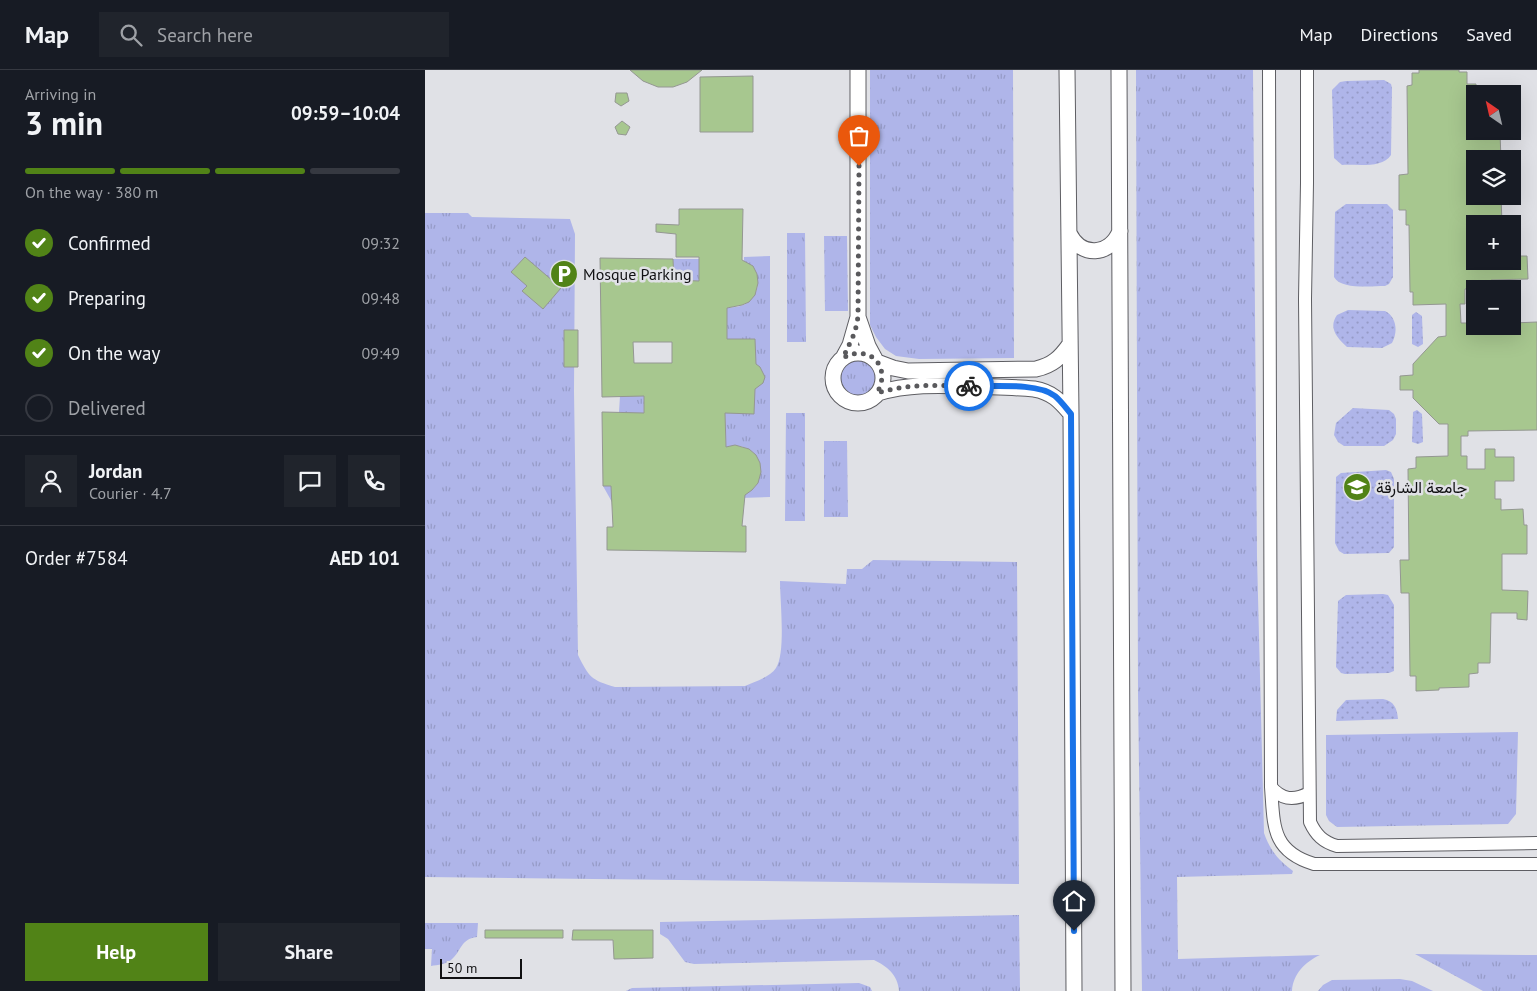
<!DOCTYPE html>
<html lang="en">
<head>
<meta charset="utf-8">
<style>
  body { margin:0; font-family:"PT Sans",Vazirmatn,sans-serif; background:#20242c; color:#f1f3f6; height:100vh; display:flex; flex-direction:column; font-size:19px; white-space:nowrap }
  * { box-sizing:border-box; margin:0 }
  p { font-size:16px; color:#9ea1a6 }
  .icon { flex:none; width:28px; height:28px; fill:none; stroke:currentColor; stroke-width:2; stroke-linecap:round; stroke-linejoin:round }
  .map { position:relative; flex:1; overflow:hidden }
  .drawer { display:flex; flex-direction:column; background:#171b24; width:425px }
  .drawer>* { flex:none }
  .needle { width:32px; rotate:326deg }
  .fabs { position:absolute; left:1041px; top:15px; display:grid; gap:10px }
  .fabs a { display:grid; place-items:center; width:55px; height:55px; border-radius:0px; background:#171b24; box-shadow:0 5px 20px #0002; font-size:25px }
  .scale { position:absolute; left:15px; bottom:12px; width:82px; box-sizing:border-box; padding-left:5px; border:2px solid #101012; border-top:0; font-size:14px; line-height:18px; white-space:nowrap; color:#101012; -webkit-text-stroke:4px #e0e1e6; paint-order:stroke }
  .pin { position:absolute; display:grid; place-items:center; width:42px; height:42px; color:#fff; margin:-51px -21px; border-radius:50% 50% 50% 0; rotate:-45deg; box-shadow:0 0 5px #0007 }
  .pin .icon { rotate:45deg }
  .courier { position:absolute; display:grid; place-items:center; width:50px; height:50px; margin:-25px; border:4px solid #1a73e8; border-radius:50%; background:#fff; color:#222; box-shadow:0 1px 6px #0007 }
  .overview em { font-style:normal; font-weight:700 }
  .overview div { display:flex; flex-direction:column-reverse }
  .overview { display:flex; align-items:center; justify-content:space-between; height:85px; padding:0 25px }
  h1 { font-size:32px; font-weight:700; line-height:38px }
  .bar { display:grid; grid-template-columns:repeat(4,1fr); gap:8px 5px; align-content:center; height:60px; padding:0 25px }
  .bar i { height:6px; border-radius:4px; background:#363941 }
  .bar .on { background:#518317 }
  .bar p { grid-column:span 4 }
  .line { display:flex; align-items:center; gap:12px; padding:0 25px; border-top:1px solid #363941 }
  .line div { flex:1 }
  .round { display:grid; place-items:center; flex:none; width:52px; height:52px; border-radius:0px; background:#20242c }
  ol { padding:0 25px; list-style:none }
  li { display:flex; align-items:center; gap:15px; height:55px }
  li p { margin-inline-start:auto }
  li .icon { padding:5px; border-radius:50%; background:#518317; color:#fff; stroke-width:4 }
  li:last-child { color:#9ea1a6 }
  li i { width:28px; height:28px; border:2px solid #363941; border-radius:50% }
  .action { display:flex; gap:10px; margin-top:auto; padding:10px 25px }
  .action a { flex:1; height:58px; border-radius:0px; background:#518317; color:#fff; font-size:20px; font-weight:700; line-height:58px; text-align:center }
  .action a+a { background:#20242c; color:#f1f3f6 }
  header { display:flex; align-items:center; gap:30px; box-sizing:border-box; height:70px; padding:0 25px; background:#171b24; border-bottom:1px solid #363941 }
  header strong { font-size:24px }
  nav { display:flex; gap:28px; margin-inline-start:auto; font-size:18px }
  .search { width:350px; height:45px; background:#20242c; display:flex; align-items:center; gap:12px; box-sizing:border-box; padding:0 18px; border-radius:0px; color:#9ea1a6; font-size:19px }
  main { display:flex; flex:1; min-height:0 }
  .map>svg:first-child { display:block }
  .grass { fill:url(#grass-tufts) }
  .garden { fill:url(#garden-dots) }
  .building { fill:#a7c78f; stroke:#949792; fill-rule:evenodd }
  .lines { fill:none; stroke-linecap:round; stroke-linejoin:round }
  .minor-casing { stroke:#5e5e63; stroke-width:14 }
  .tertiary-casing { stroke:#5e5e63; stroke-width:17 }
  .minor { stroke:#fff; stroke-width:12 }
  .tertiary { stroke:#fff; stroke-width:15 }
  .done { stroke:#59595c; stroke-width:5; stroke-dasharray:0 9 }
  .route { stroke:#1a73e8; stroke-width:6 }
  .labels { text-anchor:middle; stroke-width:5; stroke-linejoin:round; paint-order:stroke }
  .poi-label { font-size:16px; fill:#101012; stroke:#e0e1e6; text-anchor:start }
</style>
</head>
<body>
<header>
<strong>Map</strong>
<div class="search"><svg class="icon" aria-label="search" viewBox="0 0 24 24"><circle cx="10" cy="10" r="6"/><path d="M15 15l6 6"/></svg>Search here</div>
<nav><a>Map</a><a>Directions</a><a>Saved</a></nav>
</header>
<main>
<section class="drawer">
<div class="overview"><div><h1>3 min</h1><p>Arriving in</p></div><em>09:59–10:04</em></div>
<div class="bar"><i class="on"></i><i class="on"></i><i class="on"></i><i></i><p>On the way · 380 m</p></div>
<ol>
<li><svg class="icon" aria-label="check" viewBox="0 0 24 24"><path d="M5 12l5 5 9-10"/></svg>Confirmed<p>09:32</p></li>
<li><svg class="icon" aria-label="check" viewBox="0 0 24 24"><path d="M5 12l5 5 9-10"/></svg>Preparing<p>09:48</p></li>
<li><svg class="icon" aria-label="check" viewBox="0 0 24 24"><path d="M5 12l5 5 9-10"/></svg>On the way<p>09:49</p></li>
<li><i></i>Delivered</li>
</ol>
<div class="line" style="height:90px"><a class="round"><svg class="icon" aria-label="person" viewBox="0 0 24 24"><circle cx="12" cy="8" r="4"/><path d="M4 21q1-7 8-7t8 7"/></svg></a><div><b>Jordan</b><p>Courier · 4.7</p></div><a class="round"><svg class="icon" aria-label="chat" viewBox="0 0 24 24"><path d="M4 5h16v11H9l-5 4z"/></svg></a><a class="round"><svg class="icon" aria-label="phone" viewBox="0 0 24 24"><path d="M5 4h4l2 5-3 2q2 4 5 5l2-3 5 2v4C11 20 4 13 5 4z"/></svg></a></div>
<div class="line" style="height:65px"><div>Order #7584</div><b>AED 101</b></div>
<div class="action"><a>Help</a><a>Share</a></div>
</section>
<div class="map">
<svg width="1112" height="921" viewBox="0 0 1112 921">
  <defs>
    <pattern id="grass-tufts" width="24" height="20" patternUnits="userSpaceOnUse" patternTransform="scale(1.25)"><rect width="24" height="20" fill="#afb5e9"/><path d="M3 7l-1-3M5 7V3M7 7l1-3M15 17l-1-3M17 17v-4M19 17l1-3" fill="none" stroke="#969bc7"/></pattern>
    <pattern id="garden-dots" width="8" height="8" patternUnits="userSpaceOnUse" patternTransform="scale(1.25)"><rect width="8" height="8" fill="#afb5e9"/><path d="M2 2h.1M6 6h.1" fill="none" stroke="#969bc7" stroke-width="1.8" stroke-linecap="round"/></pattern>
  </defs>
  <rect width="100%" height="100%" fill="#e0e1e6"/>
  <path class="grass" d="M445,0H588L589,288L494,289L471,286L460,279L451,267L445,255Z
    M711,0H828L832,487L839,763C845,780 853,790 868,801L867,804L752,807L753,889L895,885C880,892 868,904 867,921H717L713,623Z
    M0,143H43L47,147L145,149L150,164L149,321L153,585C164,607 166,610 190,617L320,616C329,612 345,607 351,598C361,583 355,530 355,511L421,514L422,499H437L448,490L592,492L594,814L0,807Z
    M362,163H380L381,272H362Z
    M399,166H422L423,241H400Z
    M345,186V427L187,432L178,416H291L319,425L327,420L333,413L331,385C321,376 313,374 301,377L300,343H329L330,270L302,269V238C309,237 319,237 324,231C338,219 334,200 319,191V187Z
    M248,189H274V211L249,210Z
    M414 308a19 19 0 1 1 38 0a19 19 0 1 1-38 0Z
    M195,326H219L218,398L205,343L194,342Z
    M361,343H380V451H360Z
    M399,371H422L423,447H399Z
    M1093,662L1091,744L1083,754L912,757L904,751L901,745V665Z
    M594,845L595,921H474C473,905 462,896 449,890L269,894L260,892L243,869L235,864V852Z
    M0,853H53L52,867C35,869 37,881 26,890C21,894 13,895 6,896L7,879H0Z
    M990,884L1112,885V921H1058Z
    M975,909L987,911L1008,921H893L898,915L907,910Z
    M434,913L445,917L447,921H201L207,918Z"/>
  <path class="garden" d="M959,10L966,14L967,18L966,85C957,99 932,94 917,95L909,88L907,20L915,12L921,11Z
    M921,134H962L968,140V207L964,214L960,216C947,216 916,220 909,207L910,142Z
    M923,240L960,241C972,247 973,262 967,273L957,278L922,277C912,268 903,258 912,245Z
    M991,242L997,246L998,274L993,277L987,274V245Z
    M928,338L964,340L969,344L971,349V364L968,370L959,376H919L913,372L909,365L911,353Z
    M992,340L997,344L998,372L993,374L987,372L988,342Z
    M961,400L966,402L969,409V477L964,483L919,484L914,481L910,473L911,407L916,403Z
    M958,524L963,525L969,535V601L964,603L920,604L916,603L911,597L913,531L921,525Z
    M958,629C969,631 972,638 973,649L911,651L912,640L921,630Z"/>
  <path class="building" d="M205,0H277L262,12L248,17H233L218,11Z
    M994,0H1034V2H1042V14H1051V64H1075L1076,89H1050V126H1076L1077,154H1049L1050,191H1091V186H1102L1103,209L1066,210V219H1040V234H1035L1036,253H1050V256H1088V253L1112,252V360L1043,361V366H1036V386H1042V399H1060V379H1070V387H1089V411H1070V429H1076V440L1098,439L1099,455H1102V484H1077V520L1103,521L1102,550L1092,549V543H1066L1065,593H1053V603L1044,604V617L1014,618V620L991,621V606H985L984,523H976L975,490H984L983,399L991,398V387L1023,386V354H1014L988,328V320H975V306L988,305V294L1013,267L1021,266V234L988,235V222H985L984,155H981V140H974V105L983,104L982,16L987,15V3H994Z
    M328,6V62H275V7Z
    M191,23H202L204,31L196,36L190,32Z
    M197,51L205,57L201,65L193,64L190,57Z
    M254,139H318L317,190L328,196L332,204L333,213L330,225L324,232L317,235L302,238V269H330L331,294L335,297L340,307L338,313L330,319L329,344L300,343L301,377L310,375L324,379L331,385L335,393L336,402L333,413L327,420L320,425L317,456H321V482L182,480V457H188L186,416H178L177,342L219,343V326L177,327L175,188L248,189L249,210L274,211V187H251V164L231,162V154L254,155ZM208,272H247V293H209Z
    M100,187L136,218L118,239L97,221L102,216L86,202Z
    M139,260H153V297H139Z
    M60,860H138V868H60Z
    M148,860H228V888L189,889L188,870H147Z"/>
  <g class="lines">
    <g class="minor-casing">
      <path id="minor" d="M844,0L846,717C849,755 846,781 889,794H1112
        M882,0V113L880,229L885,752C891,765 898,772 912,776L1112,773
        M846,717C857,730 869,731 884,723"/>
    </g>
    <g class="tertiary-casing">
      <path id="tertiary" d="M642,0L646,344L649,921
        M694,0L698,921
        M644,163C656,188 685,186 695,161
        M433,247L443,276L450,289
        M408 308a25 25 0 1 1 50 0a25 25 0 1 1-50 0Z
        M418,288L425,275L433,247V0
        M452,292L468,298L483,301L611,299C628,295 635,288 645,274
        M453,323C482,314 513,315 544,316C566,317 588,317 609,319C627,322 635,331 646,344"/>
    </g>
    <use href="#minor" class="minor"/>
    <use href="#tertiary" class="tertiary"/>
  </g>
  <g class="lines">
    <path class="done" d="M434,96L433,247L430,262L418,288C445,273 467,297 452,323C482,314 512,315 544,316"/>
    <path class="route" d="M544,316C566,317 612,312 630,326C636,331 641,338 646,344L649,861"/>
  </g>
  <defs>
    <g id="parking-disc" transform="scale(1.4375)"><circle r="9.5" fill="#518317" stroke="#e0e1e6"/><path d="M-3.5-5.5H1a3.5 3.5 0 0 1 0 7H-1V5.5H-3.5ZM-1-3.4V-.6H.8a1.4 1.4 0 0 0 0-2.8Z" fill="#fff"/></g>
    <g id="university-disc" transform="scale(1.4375)"><circle r="9.5" fill="#518317" stroke="#e0e1e6"/><path d="M0-5L7-2L0 1L-7-2ZM-4 1L0 2.5L4 1V4Q0 6-4 4Z" fill="#fff"/></g>
  </defs>
  <g fill-rule="evenodd">
    <use href="#parking-disc" x="139" y="204"/>
    <use href="#university-disc" x="932" y="417"/>
  </g>
  <g class="labels">
    <g class="poi-label">
      <text x="158" y="210">Mosque Parking</text>
      <text x="951" y="423">جامعة الشارقة</text>
    </g>
  </g>
</svg>
<div class="fabs">
<a><svg class="needle" viewBox="-14 -14 28 28"><path d="M0-13l5 13h-10z" fill="#e53935"/><path d="M0 13l5-13h-10z" fill="#9ea1a6"/></svg></a>
<a><svg class="icon" aria-label="layers" viewBox="0 0 24 24"><path d="M12 4l9 5-9 5-9-5zM3 14l9 5 9-5"/></svg></a>
<a>+</a>
<a>−</a>
</div>
<div class="scale">50 m</div>
<div class="pin" style="left:434px;top:96px;background:#ea580c"><svg class="icon" aria-label="bag" viewBox="0 0 24 24"><path d="M5 8h14l-1 12H6zM9 8a3 3 0 0 1 6 0"/></svg></div>
<div class="pin" style="left:649px;top:861px;background:#1f2937"><svg class="icon" aria-label="home" viewBox="0 0 24 24"><path d="M3 11l9-7 9 7M6 9v11h12V9"/></svg></div>
<div class="courier" style="left:544px;top:316px"><svg class="icon" aria-label="bike" viewBox="0 0 24 24"><circle cx="6" cy="16" r="4"/><circle cx="18" cy="16" r="4"/><path d="M6 16l4-8h5l3 8M10 8l3 8H6M13 5h3"/></svg></div>
</div>
</main>
</body>
</html>
